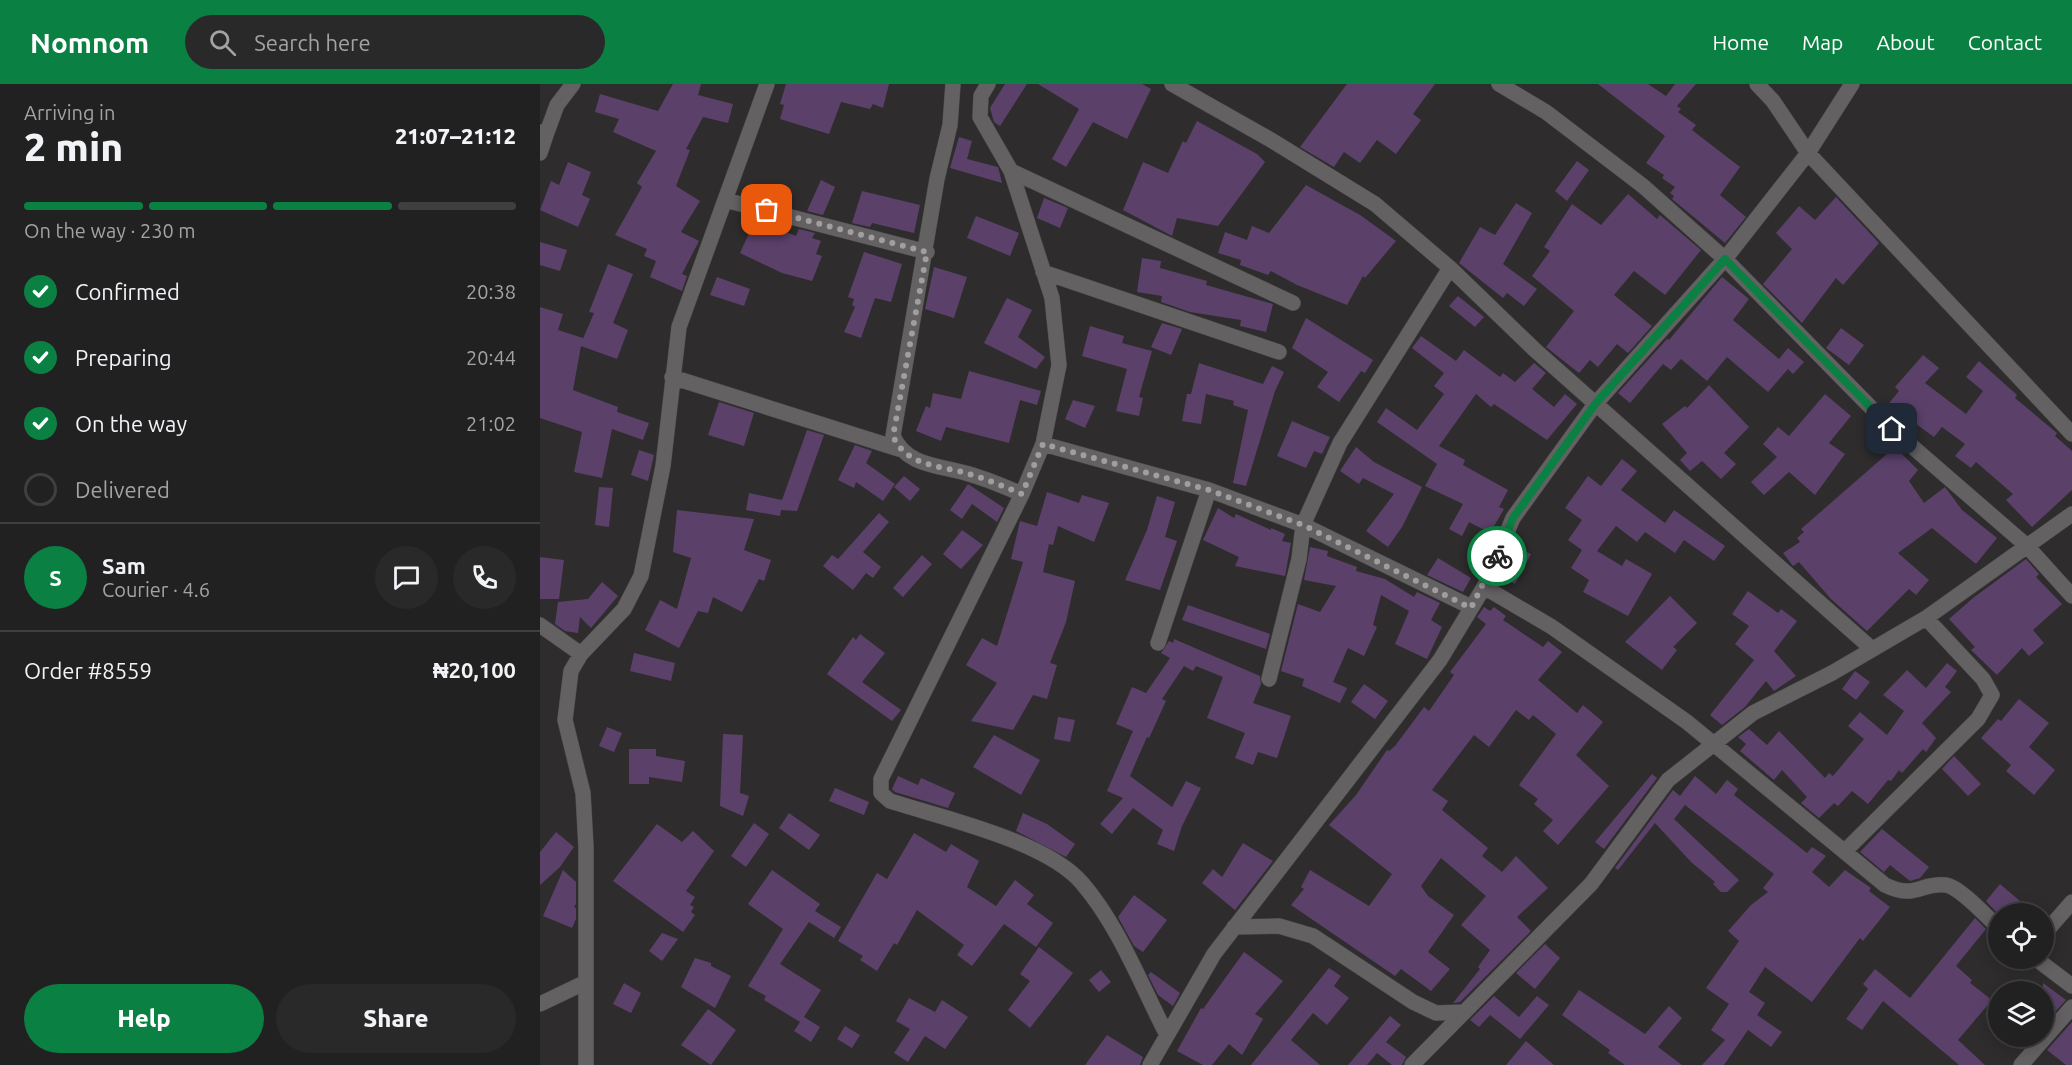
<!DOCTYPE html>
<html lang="en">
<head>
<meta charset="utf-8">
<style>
  body { margin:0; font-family:Ubuntu,sans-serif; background:#2a292a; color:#f1f3f6; height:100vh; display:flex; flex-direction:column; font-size:22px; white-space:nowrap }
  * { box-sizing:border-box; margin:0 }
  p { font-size:20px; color:#a2a3a5 }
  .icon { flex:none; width:33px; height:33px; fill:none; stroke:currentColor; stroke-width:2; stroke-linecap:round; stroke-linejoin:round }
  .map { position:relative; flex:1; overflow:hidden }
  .panel { display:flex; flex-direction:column; background:#222122; width:540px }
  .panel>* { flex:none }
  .tools { position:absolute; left:1448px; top:819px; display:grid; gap:12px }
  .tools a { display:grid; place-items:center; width:66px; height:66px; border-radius:50%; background:#222122; box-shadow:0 3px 15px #0003,0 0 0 2px #3f3e40; font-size:30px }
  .pin { position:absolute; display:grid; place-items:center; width:51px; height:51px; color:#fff; margin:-26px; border-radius:12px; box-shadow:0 3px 9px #0006 }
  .courier { position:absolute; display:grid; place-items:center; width:60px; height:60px; margin:-30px; border:4px solid #0b8043; border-radius:50%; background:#fff; color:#222; box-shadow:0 2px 8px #0007 }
  .headline em { font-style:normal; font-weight:800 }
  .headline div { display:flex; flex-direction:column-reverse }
  .headline { display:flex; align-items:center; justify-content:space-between; height:102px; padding:0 24px }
  h1 { font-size:39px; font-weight:800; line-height:45px }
  .bar { display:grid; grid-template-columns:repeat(4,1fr); gap:9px 6px; align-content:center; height:72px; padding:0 24px }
  .bar i { height:8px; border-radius:4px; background:#3f3e40 }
  .bar .current { background:#0b8043 }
  .bar p { grid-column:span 4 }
  .line { display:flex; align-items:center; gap:15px; padding:0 24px; border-top:2px solid #3f3e40 }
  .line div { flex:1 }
  .round { display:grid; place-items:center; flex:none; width:63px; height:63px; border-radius:32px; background:#2a292a }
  ol { padding:0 24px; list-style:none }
  li { display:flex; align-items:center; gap:18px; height:66px }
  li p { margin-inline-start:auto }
  li .icon { padding:6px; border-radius:50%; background:#0b8043; color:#fff; stroke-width:4 }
  li:last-child { color:#a2a3a5 }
  li i { width:33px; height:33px; border:3px solid #3f3e40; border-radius:50% }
  .button { display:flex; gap:12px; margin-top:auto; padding:12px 24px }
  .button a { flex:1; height:69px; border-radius:36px; background:#0b8043; color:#fff; font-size:24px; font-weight:800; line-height:69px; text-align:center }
  .button a+a { background:#2a292a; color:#f1f3f6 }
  header { display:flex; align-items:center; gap:36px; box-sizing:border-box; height:84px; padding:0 30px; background:#0b8043; color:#fff }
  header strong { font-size:28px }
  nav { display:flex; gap:33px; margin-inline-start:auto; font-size:21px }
  .search { width:420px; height:54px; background:#2a292a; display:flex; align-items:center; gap:15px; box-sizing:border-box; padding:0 21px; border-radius:33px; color:#a2a3a5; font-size:22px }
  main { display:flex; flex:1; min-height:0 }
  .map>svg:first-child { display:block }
  .building { fill:#5b416a }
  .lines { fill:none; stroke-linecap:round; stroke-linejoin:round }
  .street-casing { stroke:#4a484a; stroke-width:16 }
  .street { stroke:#646163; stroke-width:15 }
  .done { stroke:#a09e9f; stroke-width:6; stroke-dasharray:0 10.8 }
  .route { stroke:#0b8043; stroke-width:8 }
</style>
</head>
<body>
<header>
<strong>Nomnom</strong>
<div class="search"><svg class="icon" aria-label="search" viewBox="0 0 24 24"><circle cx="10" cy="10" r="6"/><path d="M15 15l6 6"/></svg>Search here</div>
<nav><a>Home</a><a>Map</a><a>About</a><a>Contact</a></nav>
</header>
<main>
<section class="panel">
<div class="headline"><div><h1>2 min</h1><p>Arriving in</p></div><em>21:07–21:12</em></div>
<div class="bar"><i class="current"></i><i class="current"></i><i class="current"></i><i></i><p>On the way · 230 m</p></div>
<ol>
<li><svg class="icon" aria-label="check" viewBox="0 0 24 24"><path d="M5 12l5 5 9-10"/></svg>Confirmed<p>20:38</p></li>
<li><svg class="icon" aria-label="check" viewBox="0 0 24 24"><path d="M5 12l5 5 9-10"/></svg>Preparing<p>20:44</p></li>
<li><svg class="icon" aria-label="check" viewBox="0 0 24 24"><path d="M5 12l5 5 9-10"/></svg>On the way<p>21:02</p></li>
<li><i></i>Delivered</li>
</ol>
<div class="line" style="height:108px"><b class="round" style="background:#0b8043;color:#fff">S</b><div><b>Sam</b><p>Courier · 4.6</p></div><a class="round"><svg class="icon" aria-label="chat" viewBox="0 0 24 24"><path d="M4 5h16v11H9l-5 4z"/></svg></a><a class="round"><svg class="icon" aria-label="phone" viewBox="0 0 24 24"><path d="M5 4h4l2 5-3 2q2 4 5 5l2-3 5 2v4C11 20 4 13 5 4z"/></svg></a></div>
<div class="line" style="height:78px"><div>Order #8559</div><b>₦20,100</b></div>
<div class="button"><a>Help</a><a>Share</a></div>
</section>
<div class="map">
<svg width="1532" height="981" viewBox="0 0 1532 981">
  <rect width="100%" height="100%" fill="#2e2c2d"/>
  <path class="building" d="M133,0H161L158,11L193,20L188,39L163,33L146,65L150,66L136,102L160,117L141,148L159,157L142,190L147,192L142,207L110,193L116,177L104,172L107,165L75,151L102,103L97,99L116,67L73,48L79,35L55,28L60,10L118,27Z
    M246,0H349L343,24L333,20L330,25L301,18L289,50L240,35L244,21L240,20Z
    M465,0H487L460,42L454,38L450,24Z
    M498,0H602L611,5L587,55L553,38L526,83L512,75L539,25Z
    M807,0H895L873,30L881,36L856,70L837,56L820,79L804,68L794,83L760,63Z
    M1058,0H1108L1126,12L1135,0H1156L1137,22L1141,25L1138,28L1156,41L1152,46L1200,83L1180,111L1206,133L1185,159L1132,115L1134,112L1130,109L1135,103L1122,94L1124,91L1106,79L1125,52Z
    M657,37L717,70L725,78L678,142L637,134L632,152L583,126L603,78L628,89L643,57L646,59Z
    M419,53L432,57L427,75L458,83L462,99L410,84Z
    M1037,77L1049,86L1027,117L1015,107Z
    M28,78L51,88L42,111L50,115L38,143L0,126L11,97L19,101Z
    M281,96L295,103L283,131L267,127Z
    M766,101L820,131L856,157L825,194L823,192L807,221L757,201L731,187L728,191L700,181L701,176L678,169L685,148L707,156L712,142L729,149Z
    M322,107L380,121L374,149L332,139L330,143L312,139Z
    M1088,110L1117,135L1120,131L1161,166L1125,211L1094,187L1074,211L1112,242L1088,269L1077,260L1058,283L1050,276L1039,289L1006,263L1034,227L992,192L1010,167L1004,163L1032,120L1061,141Z
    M1296,113L1339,159L1303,201L1296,194L1262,239L1223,200L1252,165L1236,149L1259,122L1275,136Z
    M504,114L528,124L520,144L497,134Z
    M976,119L992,129L963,180L997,205L984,222L967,209L963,214L919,179L940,143L955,151Z
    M436,132L479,149L470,172L427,154Z
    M215,136L256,152L259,145L275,149L272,154L281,157L276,170L282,172L272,197L242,189L200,169Z
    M0,158L27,166L20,187L0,181Z
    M324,168L362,180L351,218L335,214L321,254L304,248L315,223L312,221L314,215L308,213Z
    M602,174L621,177L620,184L667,197L666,201L733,220L726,248L700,242L701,236L650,228L621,218L622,212L597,208Z
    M68,180L93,190L73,239L88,246L77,275L41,262L33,306L78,323L77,328L109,339L103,356L72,345L62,394L34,388L42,348L0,334V223L23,230L18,246L43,254L42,257L54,229L49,228Z
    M394,183L427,193L414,234L385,225Z
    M177,193L210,205L204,222L170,211Z
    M1182,193L1209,215L1193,236L1239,275L1248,264L1264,278L1253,290L1248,285L1228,308L1187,273L1167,297L1141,275L1131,286L1123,280L1090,319L1078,309L1127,255L1129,256Z
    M918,212L944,233L935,243L909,222Z
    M467,214L492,226L478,253L505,273L496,285L444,259Z
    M766,234L833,276L825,289L821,287L799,318L777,303L788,288L752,264Z
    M622,239L642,245L631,271L611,263Z
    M550,242L584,252L582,259L612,267L599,313L603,314L599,332L576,327L587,285L542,272Z
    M1301,244L1324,261L1309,281L1286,264Z
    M881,252L916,277L924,266L960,293L963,289L975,298L994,279L1006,289L992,305L1014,323L1025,310L1037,320L1007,356L954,320L951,323L936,310L899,362L925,376L923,381L968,406L959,423L964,425L950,449L929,438L922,452L909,445L923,420L885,402L897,380L837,338L846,324L877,346L904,310L894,302L904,289L872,264Z
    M1383,271L1399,284L1385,299L1426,330L1443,307L1426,293L1439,277L1477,311L1475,314L1517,349L1515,352L1532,367V406L1492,443L1466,416L1473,410L1436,378L1431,384L1415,372L1425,360L1402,343L1394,353L1372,337L1367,344L1345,324L1359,307L1355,303Z
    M659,279L723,300L732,282L744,288L735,307L706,402L693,399L708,326L693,321L694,317L666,310L661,340L642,337L647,310H651Z
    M429,287L501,307L497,321L480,316L469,359L406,343L401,357L376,347L386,322L390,324L393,309L421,315Z
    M1169,301L1209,343L1184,369L1196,380L1181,395L1162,377L1150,387L1140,376L1147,369L1122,340L1145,322L1147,324Z
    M1285,310L1311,332L1289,359L1305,370L1275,411L1249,388L1224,411L1211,398L1237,373L1223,360L1238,343L1249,352Z
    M533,316L555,322L545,344L525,335Z
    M179,318L214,329L204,362L168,351Z
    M752,337L790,353L782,370L774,367L766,384L737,372Z
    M267,346L284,351L257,427L241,426L240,432L206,426L209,409L242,416Z
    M315,361L332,367L326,379L355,400L343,417L316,398L314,404L298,396Z
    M816,363L834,378L882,403L862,443L848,463L826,447L854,410L823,394L819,400L800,387Z
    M1355,363L1378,386L1369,397L1384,419L1405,403L1422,426L1457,454L1436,480L1392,444L1358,469L1389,496L1376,511L1369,505L1327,547L1291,515L1259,478L1253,482L1243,469L1260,458L1257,454L1264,448L1261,445Z
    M99,366L114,371L108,397L91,391Z
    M1082,375L1097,387L1081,406L1125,439L1134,426L1185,462L1174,477L1144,456L1135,469L1105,448L1097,458L1076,442L1057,467L1082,482L1086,475L1112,490L1088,532L1043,508L1049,496L1031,484L1042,466L1028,456L1042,436L1025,424L1048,392L1061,402Z
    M364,392L380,405L370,417L354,403Z
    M428,400L464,424L457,438L432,420L422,435L410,426Z
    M59,403L73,404L69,443L55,441Z
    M507,408L539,419L542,411L569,419L554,458L518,442L513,461L509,460L503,488L535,497L526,538L510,579L517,581L507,615L493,611L473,646L431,637L457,599L426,581L442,554L457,562L483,478L471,475L480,437L497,442Z
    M617,412L635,418L625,453L637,457L620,506L585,496L607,446Z
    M678,424L694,434L696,430L731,446V444L745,450L742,457L751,459L745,492L695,482L699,473L663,456Z
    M137,426L214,435L204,466L231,476L224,497L219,495L202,528L173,513L168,529L158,527L139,564L105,546L120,516L137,525L151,474L133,468Z
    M339,429L349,438L323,468L341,483L333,494L326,489L313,506L283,482L292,471L298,475Z
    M422,446L443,461L421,485L403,470Z
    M974,462L991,470L975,500L959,491Z
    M770,463L788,467L787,472L817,483L816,487L845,495L874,513L877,508L900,519L891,536L902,543L887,575L855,560L869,527L841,511L833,541L837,543L824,572L808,564L793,598L807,604L800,619L762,602L764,595L741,587L758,520L780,528L796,502L764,496Z
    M382,471L392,480L363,513L353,504Z
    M0,473L24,476L19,515H0Z
    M898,474L931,494L923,508L887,491Z
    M1486,475L1499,490L1496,493L1522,520L1493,546L1504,559L1489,572L1482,564L1457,591L1431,566L1435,563L1409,535L1433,514Z
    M62,498L78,512L51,544L40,533L38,549L25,547L15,540L18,518L48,515Z
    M1208,507L1238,529L1241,525L1257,537L1234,567L1256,592L1234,607L1226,597L1205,623L1182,641L1170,631L1214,576L1195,560L1209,542L1192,530Z
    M1130,512L1157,539L1133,563L1137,566L1122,586L1085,558Z
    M648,521L730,550L726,565L642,536Z
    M944,523L950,527L954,523L966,532L963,536L1003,563L1008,557L1022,568L998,596L1037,629L1043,621L1063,638L1036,671L1069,702L1018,761L1003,747L1013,736L994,720L998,715L979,701L1016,650L993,631L989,636L976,626L949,663L934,651L892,706L908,717L902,726L948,764L942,772L962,788L976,772L1008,804L977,833L991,847L920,918L913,919L940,885L938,883L950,866L921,841L946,812L901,774L881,802L888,812L914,831L888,868L910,885L891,907L861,885L855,892L751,821L764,805L761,803L770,786L829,822L852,790L789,741L816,711L847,666L849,667L855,662L884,623L889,627L914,591L910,588L946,540L937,533Z
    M320,550L345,569L322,598L361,626L352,637L287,590L313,553L316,556Z
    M634,555L720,592L721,600L713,619L751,632L737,674L718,668L713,681L695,674L705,649L667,634L683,593L656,582L653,587L644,582L622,615L626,617L609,654L607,653L590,692L632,723L646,697L661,704L642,742L634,767L617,760L623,746L593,724L572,750L560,740L583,714L567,707L593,647L576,640L592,603L606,609L630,574L621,569L629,557L633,559Z
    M94,569L135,579L131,597L90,587Z
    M1407,579L1417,587L1405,603L1411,608L1382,639L1396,654L1386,668L1383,665L1362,689L1359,686L1351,697L1348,696L1328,720L1312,707L1298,722L1294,719L1279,734L1261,719L1267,713L1242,686L1234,696L1200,667L1206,660L1198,653L1209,645L1227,661L1239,647L1285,694L1289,689L1293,692L1324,655L1308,642L1320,628L1347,651L1364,627L1343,611L1367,586L1386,604Z
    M1315,587L1330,598L1316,616L1302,605Z
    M824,600L848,617L835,635L811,618Z
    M1479,615L1509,639L1489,663L1515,686L1494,711L1466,687L1471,681L1441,654L1458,635L1461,637Z
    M518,633L535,636L530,658L514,655Z
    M67,643L82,649L74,668L59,662Z
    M183,650L203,651L200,709L209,712L203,732L180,722Z
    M454,651L500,676L481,711L433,683Z
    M89,665H116V672L145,677L142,698L109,693V700H89Z
    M1414,672L1441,700L1428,712L1402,685Z
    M1112,690L1117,694L1064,765L1055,758Z
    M358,692L378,701L381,694L415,709L408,724L355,708L352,705Z
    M1155,692L1176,710L1187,696L1198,705L1194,711L1267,769L1272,763L1286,772L1272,788L1289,803L1305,786L1331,804L1329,807L1350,823L1323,857L1320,854L1272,918L1225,883L1209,908L1225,919L1217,931L1242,948L1231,963L1208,946L1184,981H1162L1185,956L1171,946L1189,920L1166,904L1199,857L1188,847L1211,821L1228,808L1223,804L1234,790L1145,721L1134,735L1199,796L1187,808H1181L1173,800L1175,798L1151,778L1115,739L1078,786L1075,784L1133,706L1140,712Z
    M295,704L329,718L324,731L289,717Z
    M249,729L280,751L269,766L239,744Z
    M483,729L507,740L535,760L526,773L476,747Z
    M214,739L229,750L206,783L191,772Z
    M117,740L142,758L153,747L174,767L146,807L155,813L150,821L154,823L151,828L155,831L143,848L73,797Z
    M1342,745L1389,783L1380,794L1370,797L1350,781L1344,788L1320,768Z
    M16,748L34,763L20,783L0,801V768Z
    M374,749L406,768L411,760L439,777L427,803L456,822L475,796L494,811L487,820L513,839L496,863L464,840L432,882L417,871L424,861L377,826L357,861L354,859L337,887L320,876L323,872L298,857L337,789L347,795Z
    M703,759L733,777L695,826L662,799L673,785L682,793Z
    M23,786L36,798V820L34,823L36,824V835L32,844L3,832Z
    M232,786L280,820L275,827L301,843L294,854L269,838L240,880L281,906L264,933L280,943L271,958L254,947L260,938L224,916L226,912L208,902L243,845L208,820Z
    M1460,800L1480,817L1469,830H1458L1446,817Z
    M594,811L627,836L603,868L594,862L578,833Z
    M1435,834L1446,845L1416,882L1432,896L1430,899L1452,916L1418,956L1445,981H1419L1343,917L1322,946L1306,935L1328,905L1323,900L1335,885L1370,914Z
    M122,849L138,855L122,877L109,867Z
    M1005,860L1020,874L995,905L976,889Z
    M499,863L533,889L490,944L468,926L490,897L480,890Z
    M704,868L743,897L715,930L723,935L702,971L689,960L672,981H663L637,967L661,924L663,925Z
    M155,874L171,879V882L191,892L175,924L141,903Z
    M789,884L801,892L794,902L809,914L787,941L773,929L751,956L780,981H711Z
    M561,886L571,898L559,908L549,896Z
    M611,888L640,909L633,922L618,911L608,891Z
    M84,899L101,909L91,929L73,920Z
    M1503,899L1526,916L1503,941Z
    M1039,906L1105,950L1129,922L1142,934L1118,963L1142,981H1085L1068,969L1070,966L1022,931Z
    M954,912L979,933L997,912L1009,921L980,955L950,931L939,943L930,936Z
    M369,914L395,928L402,916L428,933L405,965L385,952L368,978L354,969L370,945L356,937Z
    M168,925L196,946L171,981L141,961Z
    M850,932L861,941L846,958L866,973L862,981H852L837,969L827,981H808Z
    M1532,938V981H1526L1507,966Z
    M305,942L320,951L312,964L297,955Z
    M567,951L603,973L600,981H545Z
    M986,957L1014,981H966Z"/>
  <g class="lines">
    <g class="street-casing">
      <path id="street" d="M413,0L410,41L397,95L353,352C367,383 400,381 429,390C447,395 465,403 482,410
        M448,0L441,12L440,33L471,87L512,214L519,281L503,360L482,410L341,695V709L350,717C403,734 506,757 542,799C579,842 601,901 627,951
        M632,0L731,56L835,120L910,184L995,266L1332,565
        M959,0L1006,28L1103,102L1185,175L1352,345L1487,462L1532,512
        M1217,0L1233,17L1268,69L1532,350
        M0,48L6,51L17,21L33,0
        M0,69L6,51
        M471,87L753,219
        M185,116L387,168
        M503,188L739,268
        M132,293L359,365
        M503,360L669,406L763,441L931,523
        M944,503L1012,543L1147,638L1345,801C1376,816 1380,798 1406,801C1420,803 1447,833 1458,843
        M0,541L41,570
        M618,559L669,406
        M729,595L759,475L763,441L800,359L910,184
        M1305,767L1438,635L1452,611L1443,595L1386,534
        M694,843L739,842L773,852L873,918L896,929L924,928
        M1503,851L1532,818
        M1495,874L1532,902
        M0,920L46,898
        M46,981V763L43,709L25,636L31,587L41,570L84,525L101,492L123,382L139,243L227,0
        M610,981L674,870L900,576L944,503L973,434L1056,319L1185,175L1268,69L1312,0
        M872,981L1051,800L1128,696L1213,629L1292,589L1386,534L1532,430
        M1481,981L1532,923"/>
    </g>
    <use href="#street" class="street"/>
  </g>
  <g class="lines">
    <path class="done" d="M227,126L387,168L353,352C367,383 400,381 429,390C447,395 465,403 482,410L503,360L669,406L763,441L931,524L957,472"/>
    <path class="route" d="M957,472L973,434L1056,319L1185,175L1352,345"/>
  </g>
</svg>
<div class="tools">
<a><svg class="icon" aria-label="locate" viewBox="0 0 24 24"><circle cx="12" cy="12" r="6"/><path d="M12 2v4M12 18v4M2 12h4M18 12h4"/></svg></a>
<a><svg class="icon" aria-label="layers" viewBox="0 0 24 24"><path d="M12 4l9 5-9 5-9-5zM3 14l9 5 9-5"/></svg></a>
</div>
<div class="pin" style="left:227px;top:126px;background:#ea580c"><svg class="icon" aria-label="bag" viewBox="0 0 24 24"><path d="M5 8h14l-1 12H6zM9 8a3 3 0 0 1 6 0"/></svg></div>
<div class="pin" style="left:1352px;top:345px;background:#1f2937"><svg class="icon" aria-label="home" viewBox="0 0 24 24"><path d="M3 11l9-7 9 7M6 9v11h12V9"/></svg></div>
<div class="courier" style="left:957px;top:472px"><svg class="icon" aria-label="bike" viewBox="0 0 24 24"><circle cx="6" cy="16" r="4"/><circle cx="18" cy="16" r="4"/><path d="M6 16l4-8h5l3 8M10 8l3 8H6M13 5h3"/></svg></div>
</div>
</main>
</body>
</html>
